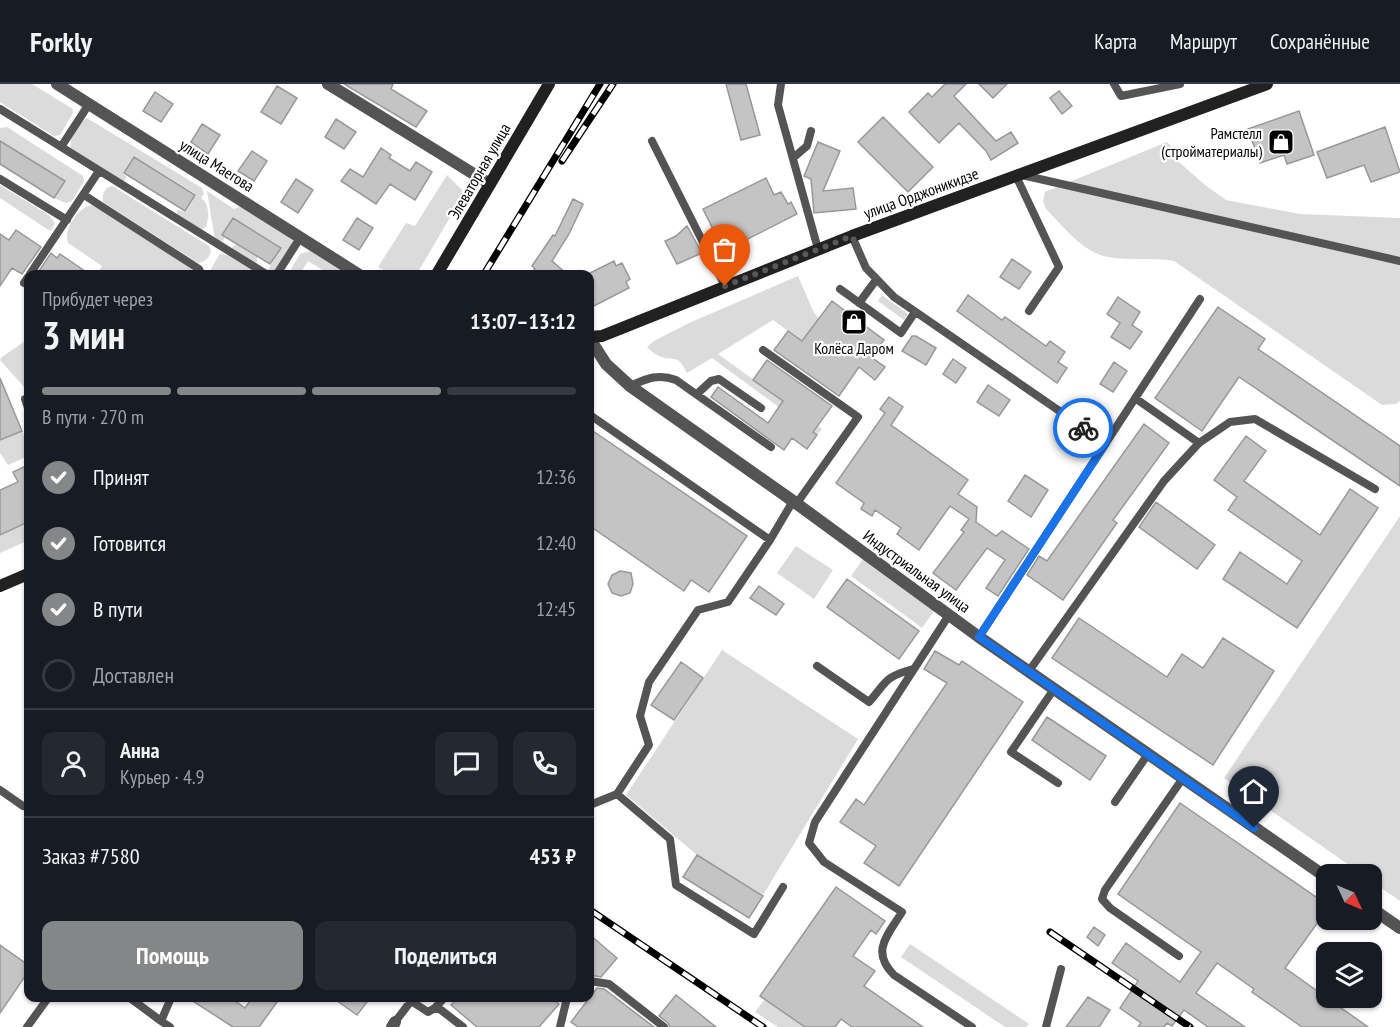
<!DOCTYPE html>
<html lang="ru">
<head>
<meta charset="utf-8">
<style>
  body { margin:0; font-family:"PT Sans Narrow",sans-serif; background:#242831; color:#f1f3f6; height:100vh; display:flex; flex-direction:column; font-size:22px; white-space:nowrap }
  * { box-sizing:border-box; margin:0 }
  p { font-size:20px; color:#9ea1a6 }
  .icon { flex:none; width:33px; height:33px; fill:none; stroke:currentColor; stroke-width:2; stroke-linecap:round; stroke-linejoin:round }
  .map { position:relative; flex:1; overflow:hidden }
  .details { position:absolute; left:24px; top:186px; width:570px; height:732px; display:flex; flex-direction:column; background:#171b24; border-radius:12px; box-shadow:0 2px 4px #0004 }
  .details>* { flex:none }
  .needle { width:39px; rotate:134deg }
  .buttons { position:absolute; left:1316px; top:780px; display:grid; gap:12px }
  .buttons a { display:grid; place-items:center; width:66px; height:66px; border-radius:12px; background:#171b24; box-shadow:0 2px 4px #0004; font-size:30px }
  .pin { position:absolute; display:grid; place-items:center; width:51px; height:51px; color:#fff; margin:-62px -26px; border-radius:50% 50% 50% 0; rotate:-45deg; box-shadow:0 0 6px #0007 }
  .pin .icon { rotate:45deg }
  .courier { position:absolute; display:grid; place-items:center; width:60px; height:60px; margin:-30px; border:4px solid #1a73e8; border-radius:50%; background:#fff; color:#222; box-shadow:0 2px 8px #0007 }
  .headline em { font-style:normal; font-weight:700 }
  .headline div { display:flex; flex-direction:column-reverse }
  .headline { display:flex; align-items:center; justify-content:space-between; height:102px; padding:0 18px }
  h1 { font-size:39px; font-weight:700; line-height:45px }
  .bar { display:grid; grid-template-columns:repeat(4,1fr); gap:9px 6px; align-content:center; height:72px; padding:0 18px }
  .bar i { height:8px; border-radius:4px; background:#363941 }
  .bar .on { background:#858687 }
  .bar p { grid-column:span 4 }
  .line { display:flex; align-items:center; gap:15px; padding:0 18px; border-top:2px solid #363941 }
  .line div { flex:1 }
  .round { display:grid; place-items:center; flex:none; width:63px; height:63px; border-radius:12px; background:#242831 }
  ol { padding:0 18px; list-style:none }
  li { display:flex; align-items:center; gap:18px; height:66px }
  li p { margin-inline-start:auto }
  li .icon { padding:6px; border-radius:50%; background:#858687; color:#fff; stroke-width:4 }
  li:last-child { color:#9ea1a6 }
  li i { width:33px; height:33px; border:3px solid #363941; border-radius:50% }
  .button { display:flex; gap:12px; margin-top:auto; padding:12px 18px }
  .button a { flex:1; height:69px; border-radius:12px; background:#858687; color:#fff; font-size:24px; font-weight:700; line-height:69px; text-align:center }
  .button a+a { background:#242831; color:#f1f3f6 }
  header { display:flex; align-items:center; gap:36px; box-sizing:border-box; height:84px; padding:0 30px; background:#171b24; border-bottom:2px solid #363941 }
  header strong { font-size:28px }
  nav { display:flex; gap:33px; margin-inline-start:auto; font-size:21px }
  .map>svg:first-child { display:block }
  .green { fill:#dbdbdb }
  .building { fill:#c4c4c4; stroke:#989898; stroke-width:1.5 }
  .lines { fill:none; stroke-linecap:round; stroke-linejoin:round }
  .service { stroke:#545454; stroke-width:8 }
  .minor { stroke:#545454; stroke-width:12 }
  .secondary { stroke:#212121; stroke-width:12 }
  .rail-casing { stroke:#000; stroke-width:7 }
  .rail { stroke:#fff; stroke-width:4.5; stroke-dasharray:14; stroke-linecap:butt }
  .done { stroke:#595959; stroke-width:6; stroke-dasharray:0 10.8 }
  .route { stroke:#1a73e8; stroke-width:8 }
  .labels { text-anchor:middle; stroke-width:4.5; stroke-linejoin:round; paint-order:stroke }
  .poi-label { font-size:16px; fill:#000; stroke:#fff; text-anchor:end }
  .street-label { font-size:16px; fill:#000; stroke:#fff }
</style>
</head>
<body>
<header>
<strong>Forkly</strong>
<nav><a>Карта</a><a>Маршрут</a><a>Сохранённые</a></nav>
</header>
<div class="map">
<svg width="1400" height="943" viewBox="0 0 1400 943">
  <rect width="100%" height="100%" fill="#fff"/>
  <path class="green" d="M0,0H32L73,25L72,31L60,51L54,52L0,18Z
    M87,34L202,104L204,110L201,114C210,120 209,134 206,143L201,146L176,131L178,126L186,128L196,110L134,72L123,90L127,93L123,98L71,65C68,55 78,39 87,34Z
    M7,43L83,92L84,97L72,117L66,119L54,114L64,97L0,58V44Z
    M1167,58L1173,64L1179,78L1205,101L1226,116L1300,130L1400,134V317L1396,320L1382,321L1174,177C1152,173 1130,177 1108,173C1082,168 1064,143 1046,125L1043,117L1045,108Z
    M447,91L462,106V113L418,188C406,196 389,190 378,183L406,139L415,142Z
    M0,101L50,132L55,140L50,147L0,114Z
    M112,102L209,162L211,167C210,173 205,178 198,179L103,118C102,110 104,104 112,102Z
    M207,107L234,125L240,122L289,152L293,158L274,190L268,186L281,163L233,133L222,151L225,154L220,159L215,156Z
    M93,121L188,182L196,190H97L102,182L68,159C63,145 79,122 93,121Z
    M236,160L257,173V178L255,179L231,165Z
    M310,167L348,190H329L308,177L300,190H288L300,170Z
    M223,170L229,172L259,190H208L219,171Z
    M798,192L814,229L819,234L812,244L861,281L852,293L773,236L718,270L822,345L817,351L712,274L687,289C676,267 674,279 659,272C655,270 650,266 647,263L654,257L689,239Z
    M882,211L908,230L904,236L878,217Z
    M28,255V312L25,304L0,276L2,273Z
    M22,347L28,361V372L8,381L0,369V350L3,355Z
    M1400,432V817L1371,797V790H1362L1224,694Z
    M23,441L27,450V457L0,469V451Z
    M796,462L833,486L814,515L777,489Z
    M863,475L934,527L922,544L851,492Z
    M722,566L858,655L763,811L697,771L626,711Z
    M910,860L1029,940L1026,943H1005L901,873Z
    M765,915L805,943H778L755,928Z"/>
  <path class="building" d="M344,0H393L391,5L427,27L416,43Z
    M726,0H746L760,51L741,56Z
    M945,0H966L954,12L996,57L1011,48L1018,59L991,76L986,67L959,39L939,59L909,28L928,9L932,13Z
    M979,0H1007L993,14Z
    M277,2L297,14L281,40L261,28Z
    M1059,7L1072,22L1062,30L1050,14Z
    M155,8L173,20L161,38L143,27Z
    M1299,27L1314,71L1287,80L1284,71L1260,79L1248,45Z
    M883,33L933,83L908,108L858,58Z
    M336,35L356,48L344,65L325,53Z
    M202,40L220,51L208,70L191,58Z
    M1385,43L1400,88L1371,98L1364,81L1327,94L1317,68Z
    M0,57L65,97L54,114L0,80Z
    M818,58L840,67L823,107L853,104L856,125L814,129L811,95L804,92Z
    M381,64L391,71L389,74L410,87L416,78L432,88L415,116L390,100L376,120L341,97L350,85L363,93Z
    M252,67L267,77L254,97L238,87Z
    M134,73L195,111L185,127L124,89Z
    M766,94L774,111L781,108L788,120L791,118L797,130L724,167L703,125Z
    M296,95L313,106L298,129L281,118Z
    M573,115L583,120L569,150L552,177L567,190H530L535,185L532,182L553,151L555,152Z
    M233,134L281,164L270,180L222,151Z
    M357,134L373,144L359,166L343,156Z
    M687,142L702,169L677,180L665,157L676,152Z
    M16,146L41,163L22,190L12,184L0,202V150L9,156Z
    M51,169L57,174L60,170L89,190H37Z
    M1012,175L1031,188L1019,205L1000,193Z
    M614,177L616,182L622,179L630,195L626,198L629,204L590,224V189Z
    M968,211L1002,236L1005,233L1046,262L1050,257L1065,268L1058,278L1067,284L1057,299L957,227Z
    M1118,213L1140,228L1132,241L1142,248L1130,265L1111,253L1120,239L1107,230Z
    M832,217L884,256L871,273L885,283L875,296L859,283L839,312L774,266L788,247L802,257Z
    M1218,223L1265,255L1258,265L1400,362V402L1239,293L1202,347L1155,314Z
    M912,252H916L936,264L926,281L902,267Z
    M953,275L966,284L956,299L943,290Z
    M767,276L832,322L813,348L817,351L807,365L792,354L784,366L711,313L718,303L768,339L783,317L753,296Z
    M1114,278L1127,287L1113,308L1100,300Z
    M0,294L22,347L0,356Z
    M988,301L1010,316L999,332L977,318Z
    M889,313L903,323L891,341L968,396L958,410L977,423L976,438L996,452L1002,447L1029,465L998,512L986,504L1005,476L987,464L956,506L933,489L964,448L961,446L969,435L950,422L919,466L897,450L901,444L875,426L872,432L861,425L864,419L836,399L885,329L880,325Z
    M1144,340L1169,359L1113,436L1117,439L1063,516L1027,491L1039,472L1047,477Z
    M590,345L747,452L709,508L691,496L684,507L590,442Z
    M1246,352L1266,367L1244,397L1320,451L1350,405L1378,424L1297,544L1223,495L1240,468L1287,500L1302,477L1228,426L1237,413L1214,396Z
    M28,381V438L0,451V406L18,398L13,388Z
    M1025,391L1048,406L1031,433L1008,417Z
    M1156,418L1215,461L1197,485L1139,443Z
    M620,487L631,489L633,500L630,509L621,512L612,509L608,500L612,491Z
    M847,495L919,547L899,575L827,523Z
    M759,502L784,520L776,531L750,514Z
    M1079,534L1167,593L1182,570L1203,584L1223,554L1274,587L1213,681L1052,574Z
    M935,567L959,581L962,577L1023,618L899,802L864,779L876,762L840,738L856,715L864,721L947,599L924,585Z
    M681,578L703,594L674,636L651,621Z
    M1047,633L1106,672L1090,696L1032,656Z
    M1180,719L1326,820V827L1285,884L1368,943H1302L1252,908L1254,905L1217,879L1196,909L1245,943H1208L1184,926L1172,942L1167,939L1164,943H1138L1141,939L1120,924L1138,897L1112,879L1126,859L1180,898L1201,868L1118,810Z
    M697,771L763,812L749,834L683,793Z
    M836,803L885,837L876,850L871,846L853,872L875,887L864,902L923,943H852L841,935L835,943H805L760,912Z
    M1094,843L1105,851L1098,862L1087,853Z
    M590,851L617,874L601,893L590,891Z
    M0,861L28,881V888L0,929Z
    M597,904L604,905L654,943H578L571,938Z
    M676,911L716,943H670L668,939L659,932Z
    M1088,913L1110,926L1099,943H1066Z
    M188,914H231L245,924L252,914H280L259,943H233Z
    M333,914H370L357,931Z
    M458,914H551L559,920L539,943H477L451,921Z"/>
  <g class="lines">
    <path class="service" d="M781,0L778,21L818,165
      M1114,0L1121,12L1180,0
      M0,25L266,190
      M652,57L725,202
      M61,63L89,20
      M793,74L807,62L811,47
      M1022,91L1400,177
      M1016,92L1059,183L1029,227
      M0,95L67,136
      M84,111L199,185L201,190
      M852,152L866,184L894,213L1106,359
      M30,190L99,87
      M277,190L300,154
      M24,199L28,193
      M840,205L901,249L915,228
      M859,219L876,196
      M763,266L858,333L797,419
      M630,302C646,295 658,289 676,296L771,363
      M697,310L711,297L719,295L761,324
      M1135,314L1199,359
      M25,315L28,324
      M590,331L770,456L728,518L698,526L649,598L640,632L649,661L617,710L590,721
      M770,456L793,417
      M949,531L815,738L809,759L824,778L902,828C888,851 870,867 894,891L972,943
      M979,553L1200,215
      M817,582L869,618C888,597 882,594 913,585
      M1029,587L1164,397L1199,359L1230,338L1255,335L1375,405
      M1054,605L1011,668L1058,699
      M0,706L23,722
      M617,710L670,755L676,801L754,850L783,803
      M1115,718L1148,670
      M1179,872L1110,824L1102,815L1105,806L1183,694
      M590,897L609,900L664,943
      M130,914L161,937
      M411,917L428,928L435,924L444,914
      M435,924L441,926L463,943
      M395,938L411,917L406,914
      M27,943L48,914
      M170,943L161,937L171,914
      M560,943L567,914
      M1046,943L1061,885"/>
    <path class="minor" d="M57,0L358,190
      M328,0L490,100
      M590,255L606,280L630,302L793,417L979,553L1326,793
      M1371,824L1400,844
      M392,943L395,938"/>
    <path class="secondary" d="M437,190L549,0
      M590,253L602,252L852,152L1267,0
      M0,502L28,490"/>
    <g class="rail-casing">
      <path id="rail" d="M562,77L613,0
        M484,190L600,0
        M590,826L763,943
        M1050,848L1190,943"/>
    </g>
    <use href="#rail" class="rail"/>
  </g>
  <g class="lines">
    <path class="done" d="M725,202L852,152L866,184L894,213L1083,344"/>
    <path class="route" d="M1083,344L1106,359L979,553L1254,744"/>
  </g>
  <defs>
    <g id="shop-square" transform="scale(1.35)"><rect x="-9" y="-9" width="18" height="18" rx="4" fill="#000" stroke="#fff"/><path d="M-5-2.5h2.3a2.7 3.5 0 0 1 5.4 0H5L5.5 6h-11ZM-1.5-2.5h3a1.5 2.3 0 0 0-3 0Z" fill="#fff"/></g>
  </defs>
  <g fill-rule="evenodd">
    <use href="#shop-square" x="1281" y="58"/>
    <use href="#shop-square" x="854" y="238"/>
  </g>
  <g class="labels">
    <g class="poi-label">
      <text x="1262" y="55">Рамстелл<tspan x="1262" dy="18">(стройматериалы)</tspan></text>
      <text x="854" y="270" text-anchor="middle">Колёса Даром</text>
    </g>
    <g class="street-label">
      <text transform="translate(217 81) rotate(32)" y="6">улица Маегова</text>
      <text transform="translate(479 87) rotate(-60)" y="6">Элеваторная улица</text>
      <text transform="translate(921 109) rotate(-20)" y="6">улица Орджоникидзе</text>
      <text transform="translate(917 487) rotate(36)" y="6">Индустриальная улица</text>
    </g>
  </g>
</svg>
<div class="buttons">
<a><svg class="needle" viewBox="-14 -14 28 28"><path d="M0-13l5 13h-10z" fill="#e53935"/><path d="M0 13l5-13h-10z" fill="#9ea1a6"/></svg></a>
<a><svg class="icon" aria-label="layers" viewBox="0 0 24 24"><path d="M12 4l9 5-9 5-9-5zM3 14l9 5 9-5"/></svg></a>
</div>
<div class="pin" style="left:725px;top:202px;background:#ea580c"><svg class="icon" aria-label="bag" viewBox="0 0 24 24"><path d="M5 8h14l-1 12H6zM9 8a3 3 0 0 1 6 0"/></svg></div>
<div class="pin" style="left:1254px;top:744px;background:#1f2937"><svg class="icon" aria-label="home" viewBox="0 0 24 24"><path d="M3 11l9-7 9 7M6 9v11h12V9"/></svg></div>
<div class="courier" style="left:1083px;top:344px"><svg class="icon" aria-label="bike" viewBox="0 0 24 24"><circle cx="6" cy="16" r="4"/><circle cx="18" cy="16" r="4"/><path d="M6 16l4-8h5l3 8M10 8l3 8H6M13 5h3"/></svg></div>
<section class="details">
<div class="headline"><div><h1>3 мин</h1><p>Прибудет через</p></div><em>13:07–13:12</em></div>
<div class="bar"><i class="on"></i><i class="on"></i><i class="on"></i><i></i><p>В пути · 270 m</p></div>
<ol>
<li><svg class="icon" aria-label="check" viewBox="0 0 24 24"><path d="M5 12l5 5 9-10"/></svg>Принят<p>12:36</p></li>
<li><svg class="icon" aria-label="check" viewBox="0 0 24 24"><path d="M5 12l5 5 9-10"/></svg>Готовится<p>12:40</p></li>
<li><svg class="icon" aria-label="check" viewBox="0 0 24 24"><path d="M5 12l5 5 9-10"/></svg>В пути<p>12:45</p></li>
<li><i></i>Доставлен</li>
</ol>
<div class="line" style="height:108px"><a class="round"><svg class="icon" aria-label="person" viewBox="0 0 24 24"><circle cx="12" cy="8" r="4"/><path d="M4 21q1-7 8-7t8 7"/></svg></a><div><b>Анна</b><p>Курьер · 4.9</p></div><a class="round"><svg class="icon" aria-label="chat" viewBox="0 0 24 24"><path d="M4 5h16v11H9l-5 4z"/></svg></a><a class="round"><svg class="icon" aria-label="phone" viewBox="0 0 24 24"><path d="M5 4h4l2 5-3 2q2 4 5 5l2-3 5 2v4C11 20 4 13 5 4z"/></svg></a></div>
<div class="line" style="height:78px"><div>Заказ #7580</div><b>453 ₽</b></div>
<div class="button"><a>Помощь</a><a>Поделиться</a></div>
</section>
</div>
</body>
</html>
